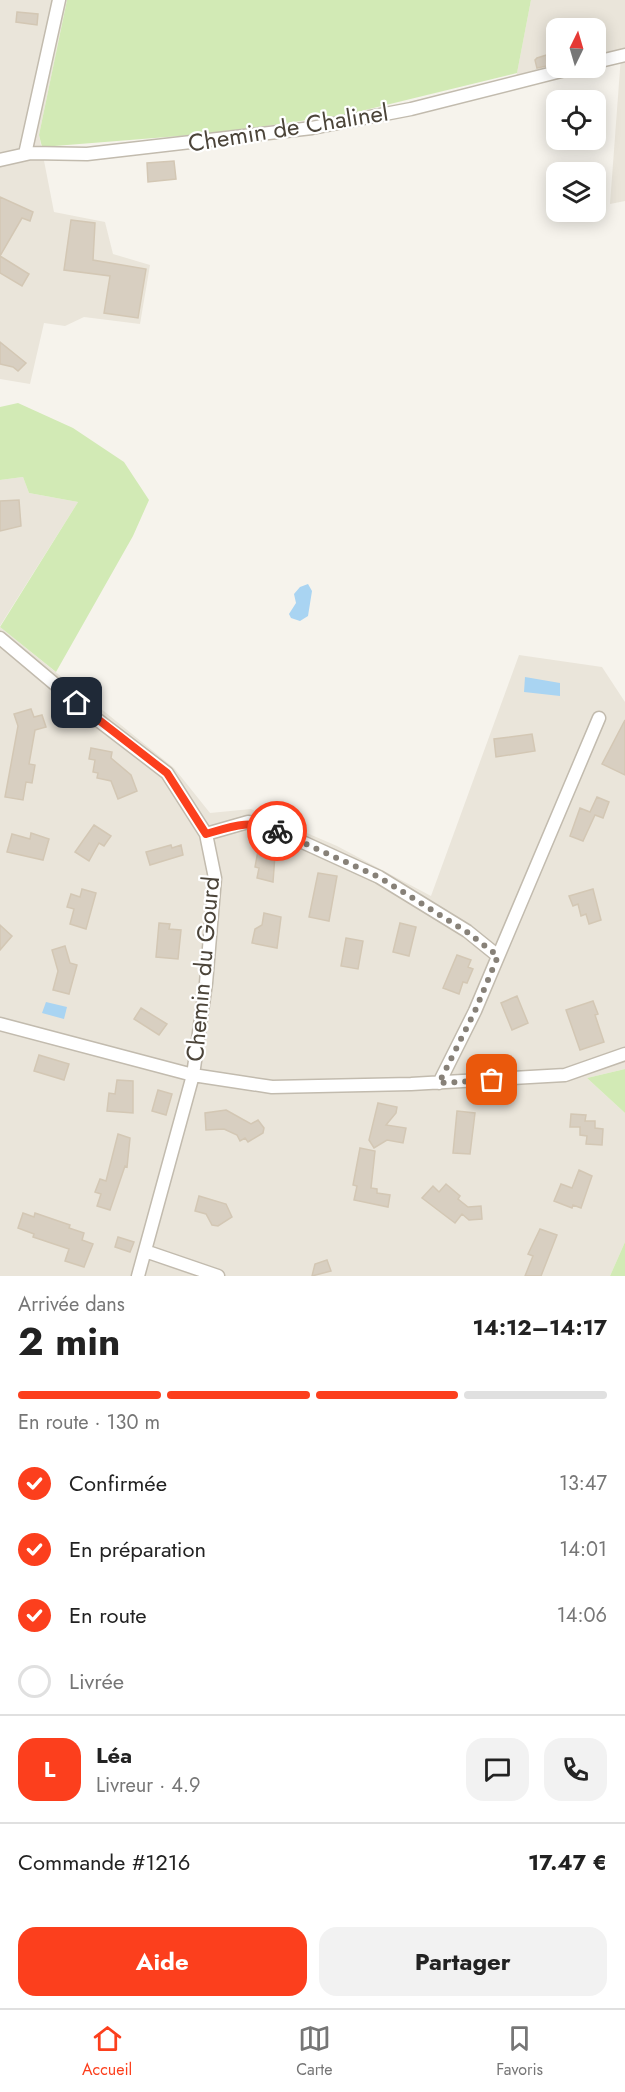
<!DOCTYPE html>
<html lang="fr">
<head>
<meta charset="utf-8">
<style>
  body { margin:0; font-family:Jost,sans-serif; background:#f2f2f2; color:#222; height:100vh; display:flex; flex-direction:column; font-size:22px; white-space:nowrap }
  * { box-sizing:border-box; margin:0 }
  p { font-size:20px; color:#767676 }
  .icon { flex:none; width:33px; height:33px; fill:none; stroke:currentColor; stroke-width:2; stroke-linecap:round; stroke-linejoin:round }
  .map { position:relative; height:1276px; overflow:hidden }
  .drawer { display:flex; flex-direction:column; background:#fff; flex:1 }
  .drawer>* { flex:none }
  .needle { width:39px; rotate:5deg }
  .buttons { position:absolute; left:546px; top:18px; display:grid; gap:12px }
  .buttons a { display:grid; place-items:center; width:60px; height:60px; border-radius:12px; background:#fff; box-shadow:0 3px 15px #0003; font-size:30px }
  .pin { position:absolute; display:grid; place-items:center; width:51px; height:51px; color:#fff; margin:-26px; border-radius:12px; box-shadow:0 3px 9px #0006 }
  .courier { position:absolute; display:grid; place-items:center; width:60px; height:60px; margin:-30px; border:4px solid #fc3f1d; border-radius:50%; background:#fff; color:#222; box-shadow:0 2px 8px #0007 }
  .headline em { font-style:normal; font-weight:700 }
  .headline div { display:flex; flex-direction:column-reverse }
  .headline { display:flex; align-items:center; justify-content:space-between; height:102px; padding:0 18px }
  h1 { font-size:39px; font-weight:700; line-height:45px }
  .bar { display:grid; grid-template-columns:repeat(4,1fr); gap:9px 6px; align-content:center; height:72px; padding:0 18px }
  .bar i { height:8px; border-radius:4px; background:#e0e0e0 }
  .bar .selected { background:#fc3f1d }
  .bar p { grid-column:span 4 }
  .line { display:flex; align-items:center; gap:15px; padding:0 18px; border-top:2px solid #e0e0e0 }
  .line div { flex:1 }
  .round { display:grid; place-items:center; flex:none; width:63px; height:63px; border-radius:18px; background:#f2f2f2 }
  ol { padding:0 18px; list-style:none }
  li { display:flex; align-items:center; gap:18px; height:66px }
  li p { margin-inline-start:auto }
  li .icon { padding:6px; border-radius:50%; background:#fc3f1d; color:#fff; stroke-width:4 }
  li:last-child { color:#767676 }
  li i { width:33px; height:33px; border:3px solid #e0e0e0; border-radius:50% }
  .cta { display:flex; gap:12px; margin-top:auto; padding:12px 18px }
  .cta a { flex:1; height:69px; border-radius:18px; background:#fc3f1d; color:#fff; font-size:24px; font-weight:700; line-height:69px; text-align:center }
  .cta a+a { background:#f2f2f2; color:#222 }
  .tab-bar { display:flex; justify-content:space-around; align-items:center; height:84px; border-top:2px solid #e0e0e0; background:#fff; font-size:16px; color:#767676 }
  .tab-bar a { display:grid; justify-items:center; gap:3px }
  .tab-bar .selected { color:#fc3f1d }
  .map>svg:first-child { display:block }
  .residential { fill:#eae5da }
  .green { fill:#d2eab5 }
  .water { fill:#a9d4f2 }
  .building { fill:#d8cfc1; stroke:#d3c7b4; stroke-width:1.5 }
  .lines { fill:none; stroke-linecap:round; stroke-linejoin:round }
  .minor-casing { stroke:#c2bbae; stroke-width:15 }
  .minor { stroke:#fff; stroke-width:12 }
  .done { stroke:#878178; stroke-width:6; stroke-dasharray:0 10.8 }
  .route { stroke:#fc3f1d; stroke-width:8 }
  .labels { text-anchor:middle; stroke-width:4.5; stroke-linejoin:round; paint-order:stroke }
  .street-label { font-size:24px; fill:#4b4439; stroke:#fff }
</style>
</head>
<body>
<div class="map">
<svg width="625" height="1276" viewBox="0 0 625 1276">
  <rect width="100%" height="100%" fill="#f6f3ec"/>
  <path class="residential" d="M0,0H67L39,135L54,212L105,222L113,254L150,265L140,324L84,317L65,326L44,323L30,384L0,379Z
    M531,0H625V201L610,204L621,56L596,62V28H556V68L515,83Z
    M23,477L29,493L78,502L0,626V480Z
    M0,627L174,768L210,813L251,809L337,846L431,896L519,655L602,667L625,702V1069L587,1078L625,1113V1242L610,1276H0Z"/>
  <path class="green" d="M67,0H531L517,73L349,114L217,133L42,147L39,135Z
    M18,403L73,428L124,462L149,500L133,536L56,672L0,627L78,502L29,493L23,477L0,480V407Z
    M625,1069V1113L587,1078Z
    M625,1242V1276H610Z"/>
  <path class="water" d="M308,584L312,591L308,616L300,621L291,618L289,614L296,603L294,594L300,587Z
    M525,677L560,683V696L524,692Z
    M46,1002L67,1007L64,1019L42,1013Z"/>
  <path class="building" d="M17,12L38,14L37,25L16,22Z
    M556,52V64L537,68L535,60L537,58Z
    M174,161L176,179L148,182L147,163Z
    M0,197L33,212L30,221L22,218L0,256Z
    M71,220L95,223L93,260L146,269L138,318L104,313L110,276L64,270Z
    M0,256L29,274L22,286L0,273Z
    M0,342L26,363L18,371L13,367L0,364Z
    M19,500L21,526L0,531V501Z
    M31,709L34,717L42,715L46,727L35,730L29,764L35,765L32,783L26,782L23,800L5,797L18,726L14,714Z
    M625,720V775L602,764Z
    M532,734L535,751L496,757L494,739Z
    M91,748L112,752L111,758L131,775L137,791L118,799L111,781L97,778L98,773L93,772L95,760L89,759Z
    M597,797L609,802L603,818L595,815L583,841L570,836L580,808L590,812Z
    M94,825L111,836L104,846L99,843L89,861L75,852Z
    M31,833L49,839L43,860L7,852L12,834L30,839Z
    M171,845L172,848L181,845L183,855L150,865L146,852Z
    M258,851L275,855L273,882L257,878L259,868L255,867Z
    M318,873L337,876L329,921L309,917Z
    M82,889L96,893L86,929L70,924L74,909L67,907L71,894L80,897Z
    M593,889L601,920L589,924L586,914L581,916L578,904L573,906L569,896Z
    M264,913L281,917L277,948L252,943L255,929L262,925Z
    M159,923L170,924L169,929L181,930L178,959L156,957Z
    M400,923L416,927L409,956L393,952Z
    M0,925L12,936L0,950Z
    M346,938L363,941L358,969L341,966Z
    M65,946L70,963L77,965L69,994L53,990L58,971L52,950Z
    M457,955L471,960L468,967L473,969L467,983L463,982L459,994L443,988Z
    M517,996L528,1023L512,1030L501,1003Z
    M593,1001L598,1014L595,1015L604,1042L580,1050L566,1010Z
    M141,1008L167,1024L159,1035L134,1019Z
    M39,1055L69,1064L64,1080L34,1071Z
    M117,1080L133,1081V1113L107,1111L109,1093L115,1094Z
    M158,1090L172,1094L166,1115L152,1111Z
    M378,1103L397,1107L396,1113L386,1125L406,1128L403,1143L387,1140L374,1148L369,1140Z
    M226,1110L251,1124L258,1120L264,1128L263,1133L248,1142L245,1138L240,1141L237,1135L224,1129L206,1130L205,1113Z
    M457,1111L475,1113L470,1154L453,1153Z
    M571,1114L586,1115L585,1121H595V1128L603,1129L602,1145L586,1144L587,1136L580,1135V1127H570Z
    M118,1134L130,1138L127,1167L125,1166L110,1210L97,1206L101,1194L95,1192L100,1179L106,1181Z
    M360,1148L375,1151L371,1188L377,1189V1193L390,1195L388,1207L354,1200L357,1186L353,1185Z
    M579,1170L592,1176L581,1208L573,1205L572,1208L554,1201L561,1184L572,1188Z
    M446,1184L460,1196L458,1199L468,1207L481,1206L482,1219L469,1220L462,1214L455,1223L422,1198L433,1186L439,1192Z
    M199,1196L226,1204L232,1217L218,1226L212,1225L206,1214L195,1211Z
    M23,1213L34,1217L35,1213L70,1225L69,1228L84,1233L82,1240L93,1244L84,1267L65,1261L69,1249L33,1237L34,1234L18,1228Z
    M540,1229L557,1235L541,1276H525L533,1256L528,1254Z
    M118,1237L134,1242L130,1252L115,1247Z
    M327,1260L331,1271L312,1276L315,1264Z"/>
  <g class="lines">
    <g class="minor-casing">
      <path id="minor" d="M596,62L625,55
        M25,154L59,0
        M0,160L31,153L87,154L312,128L411,109L573,68
        M0,638L94,717L167,773L206,834L215,878L206,983L193,1075L138,1276
        M206,834L248,822L263,824L379,877L467,931L498,956
        M0,1024L193,1075L272,1087L411,1084L565,1075L625,1054
        M439,1083L475,1011L599,718
        M145,1251L218,1276"/>
    </g>
    <use href="#minor" class="minor"/>
  </g>
  <g class="lines">
    <path class="done" d="M277,831L379,877L467,932L498,956L475,1011L439,1083L492,1080"/>
    <path class="route" d="M77,703L167,773L206,834C233,826 251,819 277,831"/>
  </g>
  <g class="labels">
    <g class="street-label">
      <text transform="translate(288 128) rotate(-9)" y="8">Chemin de Chalinel</text>
      <text transform="translate(203 969) rotate(-85)" y="8">Chemin du Gourd</text>
    </g>
  </g>
</svg>
<div class="buttons">
<a><svg class="needle" viewBox="-14 -14 28 28"><path d="M0-13l5 13h-10z" fill="#e53935"/><path d="M0 13l5-13h-10z" fill="#767676"/></svg></a>
<a><svg class="icon" aria-label="locate" viewBox="0 0 24 24"><circle cx="12" cy="12" r="6"/><path d="M12 2v4M12 18v4M2 12h4M18 12h4"/></svg></a>
<a><svg class="icon" aria-label="layers" viewBox="0 0 24 24"><path d="M12 4l9 5-9 5-9-5zM3 14l9 5 9-5"/></svg></a>
</div>
<div class="pin" style="left:492px;top:1080px;background:#ea580c"><svg class="icon" aria-label="bag" viewBox="0 0 24 24"><path d="M5 8h14l-1 12H6zM9 8a3 3 0 0 1 6 0"/></svg></div>
<div class="pin" style="left:77px;top:703px;background:#1f2937"><svg class="icon" aria-label="home" viewBox="0 0 24 24"><path d="M3 11l9-7 9 7M6 9v11h12V9"/></svg></div>
<div class="courier" style="left:277px;top:831px"><svg class="icon" aria-label="bike" viewBox="0 0 24 24"><circle cx="6" cy="16" r="4"/><circle cx="18" cy="16" r="4"/><path d="M6 16l4-8h5l3 8M10 8l3 8H6M13 5h3"/></svg></div>
</div>
<section class="drawer">
<div class="headline"><div><h1>2 min</h1><p>Arrivée dans</p></div><em>14:12–14:17</em></div>
<div class="bar"><i class="selected"></i><i class="selected"></i><i class="selected"></i><i></i><p>En route · 130 m</p></div>
<ol>
<li><svg class="icon" aria-label="check" viewBox="0 0 24 24"><path d="M5 12l5 5 9-10"/></svg>Confirmée<p>13:47</p></li>
<li><svg class="icon" aria-label="check" viewBox="0 0 24 24"><path d="M5 12l5 5 9-10"/></svg>En préparation<p>14:01</p></li>
<li><svg class="icon" aria-label="check" viewBox="0 0 24 24"><path d="M5 12l5 5 9-10"/></svg>En route<p>14:06</p></li>
<li><i></i>Livrée</li>
</ol>
<div class="line" style="height:108px"><b class="round" style="background:#fc3f1d;color:#fff">L</b><div><b>Léa</b><p>Livreur · 4.9</p></div><a class="round"><svg class="icon" aria-label="chat" viewBox="0 0 24 24"><path d="M4 5h16v11H9l-5 4z"/></svg></a><a class="round"><svg class="icon" aria-label="phone" viewBox="0 0 24 24"><path d="M5 4h4l2 5-3 2q2 4 5 5l2-3 5 2v4C11 20 4 13 5 4z"/></svg></a></div>
<div class="line" style="height:78px"><div>Commande #1216</div><b>17.47 €</b></div>
<div class="cta"><a>Aide</a><a>Partager</a></div>
</section>
<nav class="tab-bar">
<a class="selected"><svg class="icon" aria-label="home" viewBox="0 0 24 24"><path d="M3 11l9-7 9 7M6 9v11h12V9"/></svg>Accueil</a>
<a><svg class="icon" aria-label="map" viewBox="0 0 24 24"><path d="M3 6l6-2 6 2 6-2v14l-6 2-6-2-6 2zM9 4v14M15 6v14"/></svg>Carte</a>
<a><svg class="icon" aria-label="saved" viewBox="0 0 24 24"><path d="M7 4h10v16l-5-4-5 4z"/></svg>Favoris</a>
</nav>
</body>
</html>
